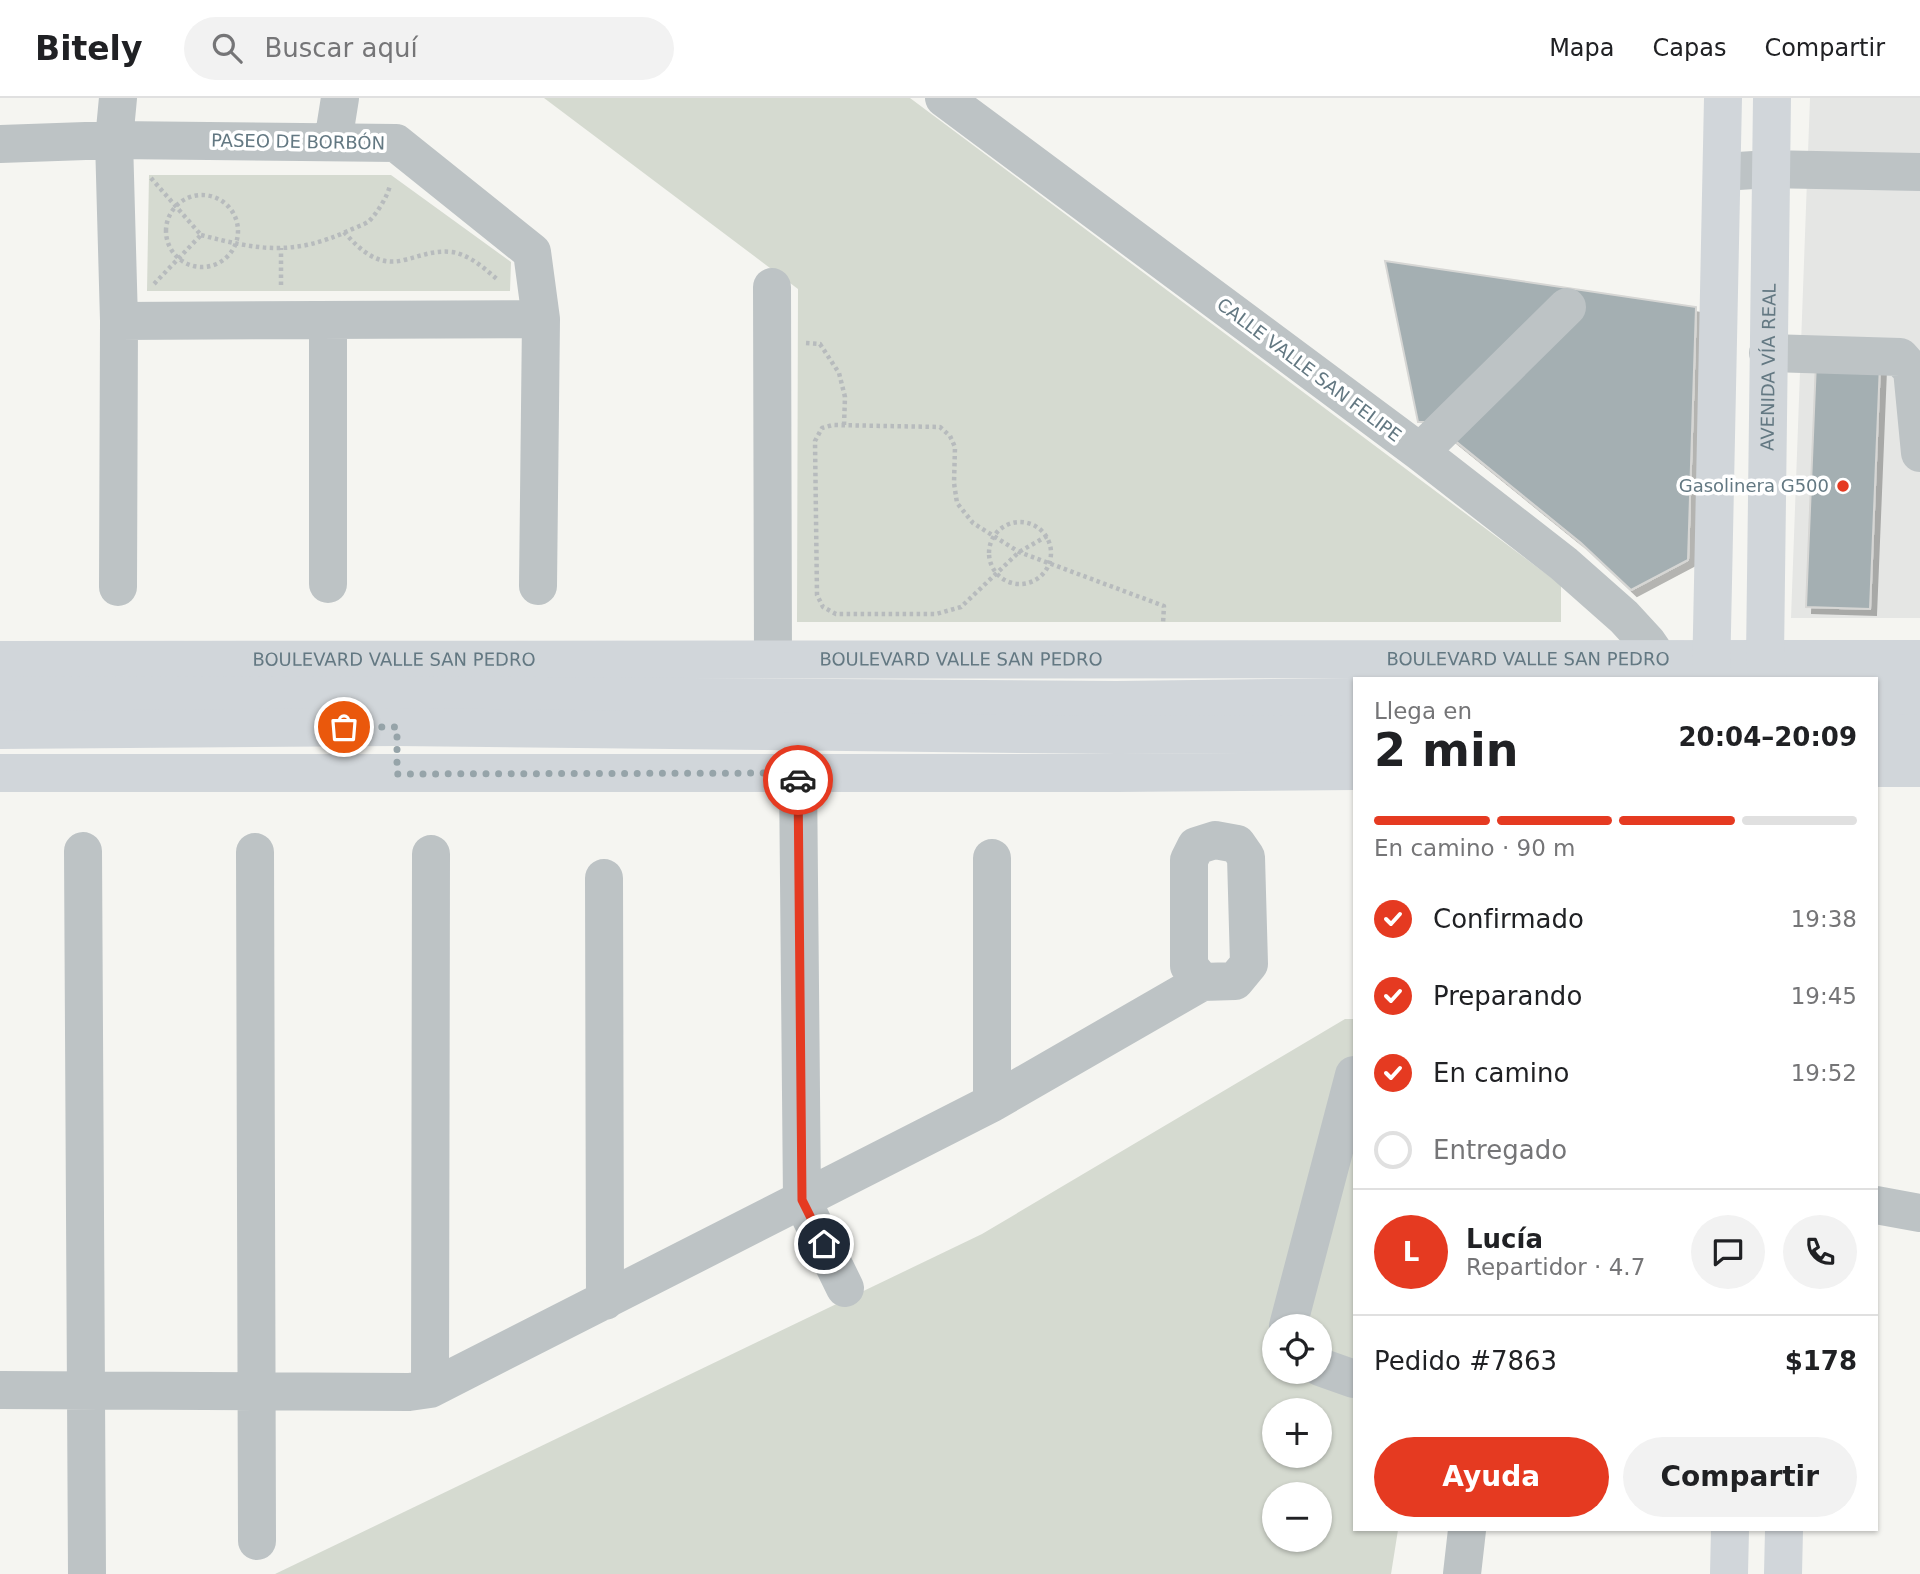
<!DOCTYPE html>
<html lang="es">
<head>
<meta charset="utf-8">
<style>
  body { margin:0; font-family:"DejaVu Sans",sans-serif; background:#f2f2f2; color:#202124; height:100vh; display:flex; flex-direction:column; font-size:26px; white-space:nowrap }
  * { box-sizing:border-box; margin:0 }
  p { font-size:23px; color:#757577 }
  .icon { flex:none; width:38px; height:38px; fill:none; stroke:currentColor; stroke-width:2; stroke-linecap:round; stroke-linejoin:round }
  .map { position:relative; flex:1; overflow:hidden }
  .details { position:absolute; left:1353px; top:579px; width:525px; height:854px; display:flex; flex-direction:column; background:#fff; border-radius:0px; box-shadow:0 2px 5px #0004 }
  .details>* { flex:none }
  .controls { position:absolute; left:1262px; top:1216px; display:grid; gap:14px }
  .controls a { display:grid; place-items:center; width:70px; height:70px; border-radius:50%; background:#fff; box-shadow:0 2px 5px #0004; font-size:35px }
  .pin { position:absolute; display:grid; place-items:center; width:60px; height:60px; color:#fff; margin:-30px; border:4px solid #fff; border-radius:50%; box-shadow:0 2px 7px #0007 }
  .courier { position:absolute; display:grid; place-items:center; width:70px; height:70px; margin:-35px; border:5px solid #e53a21; border-radius:50%; background:#fff; color:#222; box-shadow:0 2px 9px #0007 }
  .summary em { font-style:normal; font-weight:700 }
  .summary div { display:flex; flex-direction:column-reverse }
  .summary { display:flex; align-items:center; justify-content:space-between; height:119px; padding:0 21px }
  h1 { font-size:46px; font-weight:700; line-height:52px }
  .bar { display:grid; grid-template-columns:repeat(4,1fr); gap:10px 7px; align-content:center; height:84px; padding:0 21px }
  .bar i { height:9px; border-radius:5px; background:#e0e0e0 }
  .bar .current { background:#e53a21 }
  .bar p { grid-column:span 4 }
  .line { display:flex; align-items:center; gap:18px; padding:0 21px; border-top:2px solid #e0e0e0 }
  .line div { flex:1 }
  .round { display:grid; place-items:center; flex:none; width:74px; height:74px; border-radius:37px; background:#f2f2f2 }
  ol { padding:0 21px; list-style:none }
  li { display:flex; align-items:center; gap:21px; height:77px }
  li p { margin-inline-start:auto }
  li .icon { padding:7px; border-radius:50%; background:#e53a21; color:#fff; stroke-width:4 }
  li:last-child { color:#757577 }
  li i { width:38px; height:38px; border:4px solid #e0e0e0; border-radius:50% }
  .button { display:flex; gap:14px; margin-top:auto; padding:14px 21px }
  .button a { flex:1; height:80px; border-radius:42px; background:#e53a21; color:#fff; font-size:28px; font-weight:700; line-height:80px; text-align:center }
  .button a+a { background:#f2f2f2; color:#202124 }
  header { display:flex; align-items:center; gap:42px; box-sizing:border-box; height:98px; padding:0 35px; background:#fff; border-bottom:2px solid #e0e0e0 }
  header strong { font-size:33px }
  nav { display:flex; gap:38px; margin-inline-start:auto; font-size:24px }
  .search { width:490px; height:63px; background:#f2f2f2; display:flex; align-items:center; gap:18px; box-sizing:border-box; padding:0 24px; border-radius:38px; color:#757577; font-size:26px }
  .map>svg:first-child { display:block }
  .built { fill:#e5e6e4 }
  .green { fill:#d5dad0; fill-rule:evenodd }
  .building { fill:#a4afb2; stroke:#d6d6d4; stroke-width:2; filter:url(#shadow) }
  .lines { fill:none; stroke-linecap:round; stroke-linejoin:round }
  .path { stroke:#b7bbbd; stroke-width:4.5; stroke-dasharray:3.5 3.5; stroke-linecap:butt }
  .minor { stroke:#bdc3c5; stroke-width:38 }
  .major { stroke:#d1d6da; stroke-width:38 }
  .done { stroke:#96a4a9; stroke-width:7; stroke-dasharray:0 12.6 }
  .route { stroke:#e53a21; stroke-width:9 }
  .poi-dot { fill:#e53a21; stroke:#fff; stroke-width:2.5 }
  .labels { text-anchor:middle; stroke-width:7; stroke-linejoin:round; paint-order:stroke }
  .street-label { font-size:18px; fill:#637882; stroke:#fff }
  .poi-label { font-size:18px; fill:#637882; stroke:#fff; text-anchor:end }
</style>
</head>
<body>
<header>
<strong>Bitely</strong>
<div class="search"><svg class="icon" aria-label="search" viewBox="0 0 24 24"><circle cx="10" cy="10" r="6"/><path d="M15 15l6 6"/></svg>Buscar aquí</div>
<nav><a>Mapa</a><a>Capas</a><a>Compartir</a></nav>
</header>
<div class="map">
<svg width="1920" height="1476" viewBox="0 0 1920 1476">
  <defs>
    <filter id="shadow"><feDropShadow dx="6" dy="6" stdDeviation="0" flood-color="#0004"/></filter>
  </defs>
  <rect width="100%" height="100%" fill="#f5f5f1"/>
  <path class="built" d="M1810,0H1920V520H1791Z"/>
  <path class="green" d="M544,0H910L1561,487V524H797L798,191Z
    M149,77H391L511,164L510,193H147Z
    M1345,921H1354V1432H1398L1391,1476H275L982,1136ZM1274,1228H1320V1274H1274ZM1274,1312H1320V1358H1274ZM1274,1396H1320V1442H1274Z"/>
  <path class="building" d="M1385,163L1696,209L1688,462L1631,492L1581,445L1432,324H1418Z
    M1816,264L1880,266L1870,511L1806,509Z"/>
  <g class="lines">
    <path class="path" d="M151,80L201,137L153,187
      M166 133a36 36 0 1 1 72 0a36 36 0 1 1-72 0Z
      M344,134C360,152 378,169 404,162C421,158 434,152 452,154C470,157 484,170 498,182
      M201,137C258,152 293,158 348,133C354,130 363,127 368,124C376,117 388,98 390,87
      M281,187V150
      M806,245L820,246L839,275L845,299L844,327
      M989 455a31 31 0 1 1 62 0a31 31 0 1 1-62 0Z
      M1047,438L1019,454L961,509L936,516H836L823,509L817,497L815,343L822,330L833,327L940,329L950,338L955,349L954,385L957,405L973,425L1019,454L1164,508L1163,526"/>
    <path class="minor" d="M118,0L114,42L119,223L541,221
      M944,0L1420,354L1564,466L1624,519L1647,544L1658,560
      M333,44L340,0
      M0,46L114,42L396,45L532,154L541,221L538,488
      M1722,74L1770,71L1920,74
      M772,189L773,561
      M328,222V486
      M1768,255L1900,259L1912,272L1920,355
      M1420,354L1567,209
      M118,489L119,223
      M798,675L802,1102L845,1190
      M1215,742L1237,746L1246,759L1249,866L1235,883L1202,884L1189,868V762L1196,748Z
      M83,753L87,1476
      M255,754L257,1443
      M992,760V1005
      M604,780L605,1203
      M1876,1107L1920,1115
      M1288,1228L1354,977
      M1320,1269L1354,1281
      M430,1291L431,756
      M0,1292L409,1294L430,1291L992,1005L1202,884
      M1462,1476L1467,1432"/>
    <g class="major">
      <path id="s1" d="M0,562L1920,561"/>
      <path d="M1711,581L1723,0"/>
      <path id="s2" d="M1768,581L1765,560L1772,0"/>
      <path d="M0,598L397,597L1116,602L1354,599"/>
      <path d="M1876,599H1920"/>
      <path d="M0,632L397,629L1117,637L1354,636"/>
      <path d="M1876,635L1920,636"/>
      <path d="M1876,670H1920"/>
      <path d="M0,675H1118L1354,673"/>
      <path d="M1729,1476L1730,1432"/>
      <path d="M1783,1476L1784,1432"/>
    </g>
  </g>
  <g class="lines">
    <path class="done" d="M344,629H397V676L798,675V682"/>
    <path class="route" d="M798,682L802,1102L824,1146"/>
  </g>
  <circle class="poi-dot" cx="1843" cy="388" r="7"/>
  <g class="labels">
    <g class="street-label">
      <text transform="translate(298 44) rotate(1)" y="6">PASEO DE BORBÓN</text>
      <text dy="6" stroke="none"><textPath href="#s2" startOffset="312">AVENIDA VÍA REAL</textPath></text>
      <text transform="translate(1309 272) rotate(37)" y="6">CALLE VALLE SAN FELIPE</text>
      <text dy="6" stroke="none"><textPath href="#s1" startOffset="1528">BOULEVARD VALLE SAN PEDRO</textPath></text>
      <text dy="6" stroke="none"><textPath href="#s1" startOffset="394">BOULEVARD VALLE SAN PEDRO</textPath></text>
      <text dy="6" stroke="none"><textPath href="#s1" startOffset="961">BOULEVARD VALLE SAN PEDRO</textPath></text>
    </g>
    <g class="poi-label">
      <text x="1829" y="394">Gasolinera G500</text>
    </g>
  </g>
</svg>
<div class="controls">
<a><svg class="icon" aria-label="locate" viewBox="0 0 24 24"><circle cx="12" cy="12" r="6"/><path d="M12 2v4M12 18v4M2 12h4M18 12h4"/></svg></a>
<a>+</a>
<a>−</a>
</div>
<div class="pin" style="left:344px;top:629px;background:#ea580c"><svg class="icon" aria-label="bag" viewBox="0 0 24 24"><path d="M5 8h14l-1 12H6zM9 8a3 3 0 0 1 6 0"/></svg></div>
<div class="pin" style="left:824px;top:1146px;background:#1f2937"><svg class="icon" aria-label="home" viewBox="0 0 24 24"><path d="M3 11l9-7 9 7M6 9v11h12V9"/></svg></div>
<div class="courier" style="left:798px;top:682px"><svg class="icon" aria-label="car" viewBox="0 0 24 24"><path d="M5 17H2v-5l4-1 3-4h7l3 4 3 1v5h-3M9 17h6M6 11h13"/><circle cx="7" cy="17" r="2"/><circle cx="17" cy="17" r="2"/></svg></div>
<section class="details">
<div class="summary"><div><h1>2 min</h1><p>Llega en</p></div><em>20:04–20:09</em></div>
<div class="bar"><i class="current"></i><i class="current"></i><i class="current"></i><i></i><p>En camino · 90 m</p></div>
<ol>
<li><svg class="icon" aria-label="check" viewBox="0 0 24 24"><path d="M5 12l5 5 9-10"/></svg>Confirmado<p>19:38</p></li>
<li><svg class="icon" aria-label="check" viewBox="0 0 24 24"><path d="M5 12l5 5 9-10"/></svg>Preparando<p>19:45</p></li>
<li><svg class="icon" aria-label="check" viewBox="0 0 24 24"><path d="M5 12l5 5 9-10"/></svg>En camino<p>19:52</p></li>
<li><i></i>Entregado</li>
</ol>
<div class="line" style="height:126px"><b class="round" style="background:#e53a21;color:#fff">L</b><div><b>Lucía</b><p>Repartidor · 4.7</p></div><a class="round"><svg class="icon" aria-label="chat" viewBox="0 0 24 24"><path d="M4 5h16v11H9l-5 4z"/></svg></a><a class="round"><svg class="icon" aria-label="phone" viewBox="0 0 24 24"><path d="M5 4h4l2 5-3 2q2 4 5 5l2-3 5 2v4C11 20 4 13 5 4z"/></svg></a></div>
<div class="line" style="height:91px"><div>Pedido #7863</div><b>$178</b></div>
<div class="button"><a>Ayuda</a><a>Compartir</a></div>
</section>
</div>
</body>
</html>
